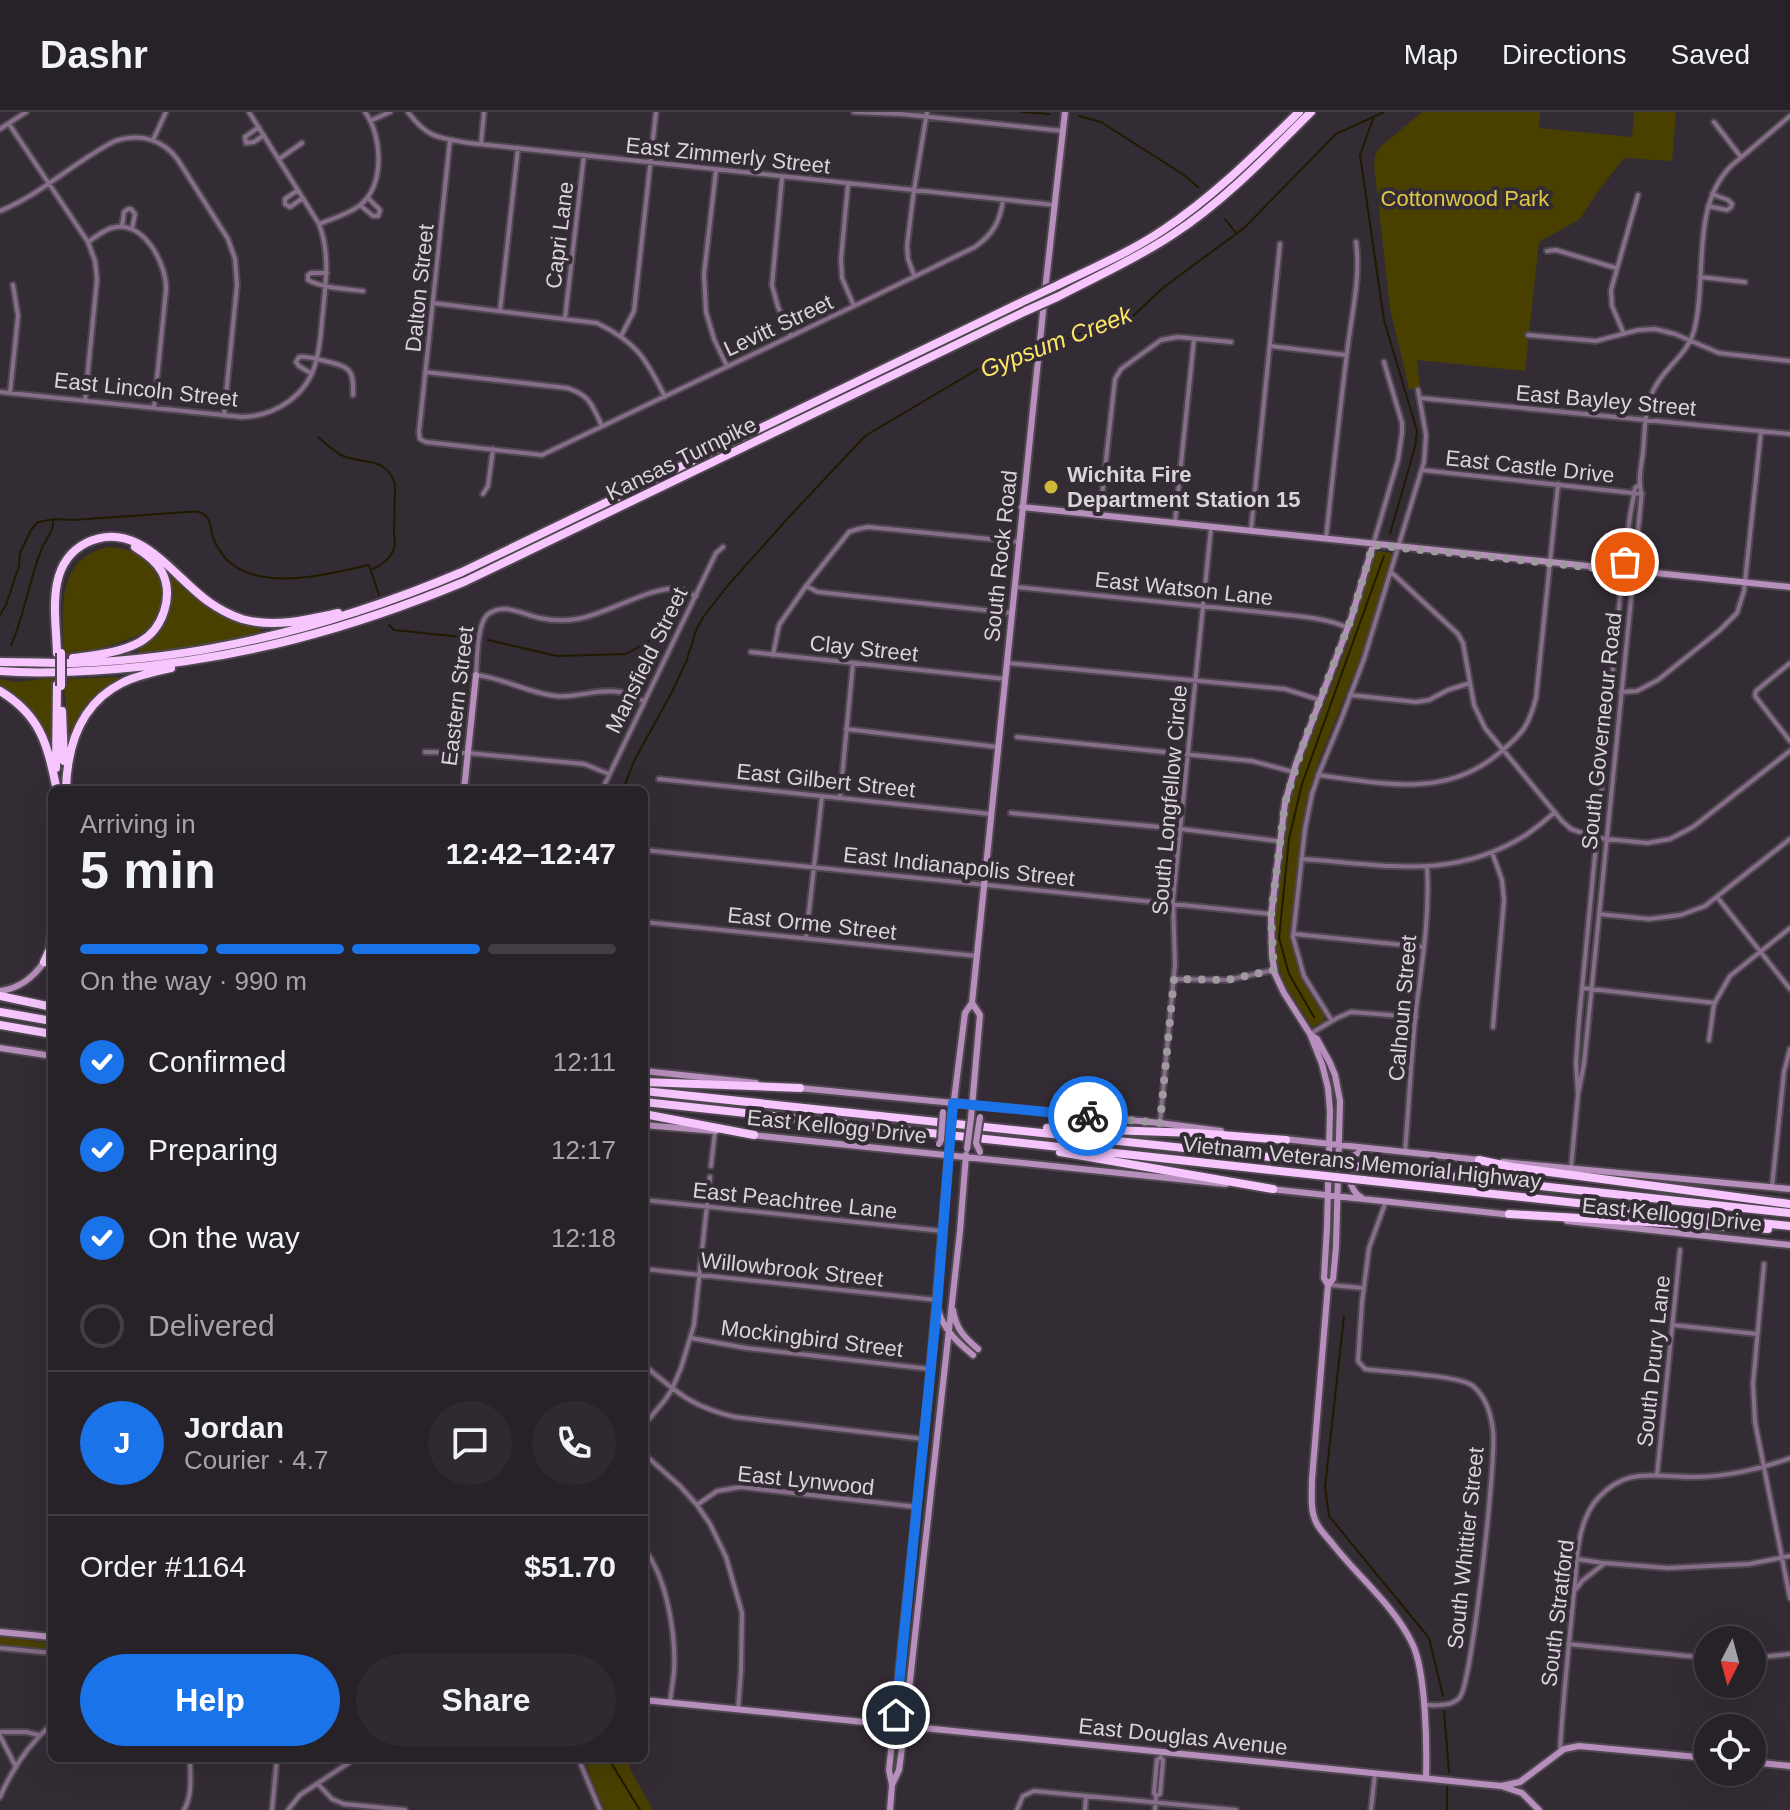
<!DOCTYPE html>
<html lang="en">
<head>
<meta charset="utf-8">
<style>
  body { margin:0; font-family:Arial,sans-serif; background:#2f2930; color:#f1f3f6; height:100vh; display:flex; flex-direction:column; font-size:30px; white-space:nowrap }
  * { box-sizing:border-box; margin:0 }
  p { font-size:26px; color:#a4a3a8 }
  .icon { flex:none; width:44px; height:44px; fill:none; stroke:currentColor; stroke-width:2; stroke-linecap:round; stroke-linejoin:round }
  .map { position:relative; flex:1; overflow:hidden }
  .side { position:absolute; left:48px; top:674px; width:600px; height:976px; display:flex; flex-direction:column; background:#272128; border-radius:12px; box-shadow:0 8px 32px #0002,0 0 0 2px #433e45 }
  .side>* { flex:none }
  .needle { width:52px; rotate:186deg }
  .controls { position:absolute; left:1694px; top:1514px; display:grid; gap:16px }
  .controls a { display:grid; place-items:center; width:72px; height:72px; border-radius:50%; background:#272128; box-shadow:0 8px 32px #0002,0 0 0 2px #433e45; font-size:40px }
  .pin { position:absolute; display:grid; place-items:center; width:68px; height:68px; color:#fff; margin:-34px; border:4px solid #fff; border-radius:50%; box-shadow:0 2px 8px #0007 }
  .courier { position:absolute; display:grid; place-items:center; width:80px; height:80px; margin:-40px; border:6px solid #1a73e8; border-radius:50%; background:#fff; color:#222; box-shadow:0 2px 10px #0007 }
  .summary em { font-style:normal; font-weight:700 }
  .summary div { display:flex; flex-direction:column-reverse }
  .summary { display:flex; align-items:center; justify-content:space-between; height:136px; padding:0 32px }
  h1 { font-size:52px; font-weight:700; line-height:60px }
  .bar { display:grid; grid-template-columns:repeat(4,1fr); gap:12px 8px; align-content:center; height:96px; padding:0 32px }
  .bar i { height:10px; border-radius:6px; background:#433e45 }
  .bar .selected { background:#1a73e8 }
  .bar p { grid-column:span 4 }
  .line { display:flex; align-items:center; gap:20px; padding:0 32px; border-top:2px solid #433e45 }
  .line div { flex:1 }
  .round { display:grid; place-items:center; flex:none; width:84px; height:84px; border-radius:42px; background:#2f2930 }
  ol { padding:0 32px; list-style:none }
  li { display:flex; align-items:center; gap:24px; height:88px }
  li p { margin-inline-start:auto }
  li .icon { padding:8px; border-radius:50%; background:#1a73e8; color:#fff; stroke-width:4 }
  li:last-child { color:#a4a3a8 }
  li i { width:44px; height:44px; border:4px solid #433e45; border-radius:50% }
  .primary-button { display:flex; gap:16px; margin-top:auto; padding:16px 32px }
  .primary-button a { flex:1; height:92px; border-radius:48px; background:#1a73e8; color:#fff; font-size:32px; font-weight:700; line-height:92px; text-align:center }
  .primary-button a+a { background:#2f2930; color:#f1f3f6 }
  header { display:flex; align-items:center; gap:48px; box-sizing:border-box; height:112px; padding:0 40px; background:#272128; border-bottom:2px solid #433e45 }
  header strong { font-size:38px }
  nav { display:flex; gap:44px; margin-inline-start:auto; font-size:28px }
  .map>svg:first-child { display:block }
  .green { fill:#494000 }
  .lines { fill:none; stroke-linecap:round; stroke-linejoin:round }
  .stream { stroke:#1f1a00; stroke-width:2 }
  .street-casing { stroke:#4f474f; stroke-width:8 }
  .secondary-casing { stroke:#4f474f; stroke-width:10 }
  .highway-casing { stroke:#4f474f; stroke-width:12 }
  .street { stroke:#866d89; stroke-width:4 }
  .secondary { stroke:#b78fbc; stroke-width:6 }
  .highway { stroke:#f8c6ff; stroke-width:8 }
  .secondary-bridge-casing { stroke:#4f474f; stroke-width:10; stroke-linecap:butt }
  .highway-bridge-casing { stroke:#4f474f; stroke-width:12; stroke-linecap:butt }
  .secondary-bridge { stroke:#b78fbc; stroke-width:6 }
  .highway-bridge { stroke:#f8c6ff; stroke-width:8 }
  .done { stroke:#a099a0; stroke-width:8; stroke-dasharray:0 14.4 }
  .route { stroke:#1a73e8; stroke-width:10 }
  .poi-dot { fill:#ceb938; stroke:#342c35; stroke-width:3 }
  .labels { text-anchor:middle; stroke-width:8; stroke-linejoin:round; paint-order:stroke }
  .street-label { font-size:22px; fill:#dad4da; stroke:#342c35 }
  .park-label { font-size:22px; fill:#ddc745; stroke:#342c35 }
  .poi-label { font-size:22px; font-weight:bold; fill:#dad4da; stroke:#342c35; text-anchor:start }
  .water-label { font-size:24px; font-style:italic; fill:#fce667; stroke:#342c35 }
</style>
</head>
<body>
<header>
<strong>Dashr</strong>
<nav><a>Map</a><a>Directions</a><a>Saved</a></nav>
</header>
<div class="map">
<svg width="1790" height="1698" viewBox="0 0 1790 1698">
  <rect width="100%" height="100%" fill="#342c35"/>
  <path class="green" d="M1422,0H1540L1539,16L1632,25L1634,0H1676L1672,49L1624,46L1596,82L1580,107L1539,130L1525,259L1417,248L1420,277H1409L1390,196L1374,53L1375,44L1379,36Z
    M108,435C141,435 171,462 159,497C158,502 155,510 152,514C141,527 80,543 63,544C64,499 53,448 108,435Z
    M1379,439L1391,441L1393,447L1364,537L1318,651L1303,712L1291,828L1302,866L1324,904V909L1312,915L1286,874L1280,859L1275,838L1274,811L1283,725L1291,684L1299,657L1347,534L1375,442Z
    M161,454L210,497L235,509L260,516L261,522L184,536L140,542L138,536C177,513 168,492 161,454Z
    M118,565L119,571L98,586L72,622H69L63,567Z
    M53,566L52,626L50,627C39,604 21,589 0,577V567L15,570Z
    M0,1525L52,1531V1540L0,1534Z
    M585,1646H628L630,1657L653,1698H605L591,1669Z"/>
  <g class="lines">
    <path class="stream" d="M1022,0L1049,2
      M1079,4L1101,10L1184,63L1198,75
      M1373,7L1360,43L1384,208L1417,319L1415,335L1390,422
      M1225,107L1236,121
      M1042,235L1133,204L1164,175L1244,116L1336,22L1384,0
      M318,325C325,331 332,337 339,342C361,354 385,342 395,372L394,423C398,440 388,450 373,457
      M0,503L6,493L19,454L20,441L31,418L38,410L55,407L73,408L187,400C191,400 195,399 199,400C212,404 210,416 213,426C216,433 221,441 226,447C259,481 330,462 369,453L379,483
      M389,513L394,518L471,526
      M488,528L557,544L626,542L668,518
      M11,533C25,502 29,468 42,436C46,426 54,419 53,408
      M623,678L634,649L672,580L686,550L697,516L704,504L729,472L789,405L865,324L978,257L1036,237
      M1314,905L1289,862L1279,826L1289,727L1302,672L1384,444
      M1344,1204L1325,1375L1329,1404L1429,1526L1443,1584
      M1444,1599L1449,1660
      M608,1646L640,1698
      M1447,1698V1675"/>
    <g class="street-casing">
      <path id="street" d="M408,0C427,26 439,26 469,31L1055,93
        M854,0L901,2L1063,19
        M370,9L390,0
        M1714,10L1741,45
        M9,12L88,130L95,149L97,167L85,289
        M259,15L245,25L246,31L254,30L264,23
        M0,17L26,0
        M153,28L166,0
        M450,28L419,320L420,327L426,330L542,343L854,194L975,135C993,122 1000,110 1003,88
        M481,32L484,0
        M279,47L302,31
        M716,58L704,162L706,200L714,227L727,254
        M782,66L772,173L778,195L791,224
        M848,72L841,147L842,166L854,194
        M298,78L285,87V92L290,95L303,86
        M360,93L373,104H378L380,98L368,86
        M1708,94L1727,98L1731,95L1732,92L1728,88L1712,82
        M0,99C42,82 75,49 115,29C140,21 163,27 178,48L228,127L235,147L237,173L224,303
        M319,112C332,107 348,102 359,94C385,74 383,25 365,0
        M122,115L124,100L128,97H131L135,102L132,117
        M88,130C97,124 106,116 116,115C146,111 167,154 166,178L154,296
        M1547,139L1556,138L1616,156
        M327,161H311L308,163V168C323,176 345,177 363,179
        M914,163L908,147L907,134L914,78L927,0
        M1700,165L1745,170
        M433,191L597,211C636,230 646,246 665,285
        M500,199L518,36
        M565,206L584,43
        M1624,222L1612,194L1611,178L1638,83
        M1528,223L1596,229L1638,218L1655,217L1675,222L1719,241L1790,249
        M621,224L634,199L656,0
        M1270,234L1346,243
        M425,260L567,276C590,283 592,293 602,314
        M312,262L299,254L296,250L299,245C308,244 316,247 325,249C350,255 354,257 353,283
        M0,280L242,305C276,304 308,283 316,249C321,233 321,215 323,199C326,169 330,141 319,112L249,0
        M10,281L18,204L13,173
        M1420,286L1790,322
        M1422,358L1642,382
        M483,382L488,374L493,337
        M1100,402L1115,267L1121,257L1161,228L1178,225L1231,230
        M1175,410L1194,227
        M1251,418L1280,132
        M1326,426C1333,364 1339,303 1347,241C1351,204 1361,167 1356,130
        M1373,433L1398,348L1402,321V311L1384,250
        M1391,460L1458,522L1463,531L1474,593L1485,616L1562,709L1571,717L1597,726L1647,731L1670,727L1693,715L1790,639
        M806,474L818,480L1012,501
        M1015,475L1279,502C1302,505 1327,506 1348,516
        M751,540L1005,567
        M773,543L779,513L806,474L849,420L858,417L868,415L1020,430
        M1007,551L1285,577L1320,588
        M1790,551L1756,579L1755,584L1790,629
        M1621,580L1637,579L1658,568L1719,519L1737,501L1744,479L1761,319
        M1350,583L1416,590L1429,588L1448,578L1470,571
        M644,589C636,586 628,582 620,580C599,576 577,586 556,584C528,581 504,566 476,563C477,549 477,513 487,503C503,489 524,503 540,506C553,509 565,509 577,507C606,503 652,473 678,477C684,478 690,482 696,484
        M846,617L998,635
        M1017,625L1252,649L1294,660
        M425,640L468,641L584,652L609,662
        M1318,663C1382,671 1444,687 1498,642C1522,622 1528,616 1536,586L1558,372
        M659,667L991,702
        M602,678L716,441L723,435
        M840,686L853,551
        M1011,701L1181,717L1279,729
        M644,738L1271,802
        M1492,740L1502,768L1504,788L1493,915
        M1301,747C1383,752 1451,770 1526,723C1536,716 1546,708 1555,700
        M1717,785L1790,877
        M1599,802L1649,807L1681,803L1705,794L1790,727
        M644,810L977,844
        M1294,822L1423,835
        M806,826L822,684
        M1174,867L1227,868L1274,858
        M1582,876L1715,891
        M1332,909L1304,864L1293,825L1305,717L1312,682L1320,659L1341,608L1364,547L1424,350L1426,323L1418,278
        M1310,922L1337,906L1351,900L1416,905
        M1709,928L1714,892L1730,864L1790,816
        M1578,982L1584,952L1641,389C1642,382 1640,377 1640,371C1639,361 1642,350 1643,340C1645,320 1644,298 1653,279C1663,256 1687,244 1694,219C1708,166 1690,95 1731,54L1790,4
        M1160,1011L1175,852L1173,787L1211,416
        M1405,1040C1409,993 1411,945 1416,898C1422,851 1430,803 1427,755
        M711,1054L715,1019
        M1571,1056L1578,982L1576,951L1579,908L1620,485L1630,404L1635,376L1640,372
        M1772,1075L1784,960L1790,937
        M644,1088L942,1119
        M1386,1089L1369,1136L1362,1190L1358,1249L1365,1257C1386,1260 1459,1263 1473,1274C1486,1285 1491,1302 1493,1318C1497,1345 1472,1569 1460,1585C1452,1595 1436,1593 1425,1593
        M1764,1152L1753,1272L1755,1310L1790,1486
        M644,1157L937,1188
        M1330,1173L1363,1176
        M1673,1213L1757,1222
        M691,1226L746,1236L930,1257
        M644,1253C676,1280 692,1295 735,1305L924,1327
        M644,1313L665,1288L672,1277L681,1256L694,1213L710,1065
        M644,1342L680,1374L697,1393L710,1412L726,1445L742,1501L741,1559L738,1598
        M1657,1363L1680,1138
        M697,1393L717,1379L741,1375L917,1395
        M644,1437C667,1465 676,1523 674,1559C673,1570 671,1580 670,1591
        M1577,1447L1603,1451
        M1576,1477L1582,1469L1605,1451L1668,1456L1749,1452L1790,1444
        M1568,1532L1708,1546
        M0,1536L52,1541
        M1752,1546L1790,1542
        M0,1620H26L39,1623
        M0,1624L16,1655
        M1560,1639C1563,1585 1569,1533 1574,1480C1577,1457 1576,1430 1585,1408C1593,1385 1616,1366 1639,1364C1658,1362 1676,1365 1694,1365C1725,1365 1761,1357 1790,1346
        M581,1646V1653L600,1698
        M318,1672L332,1687L344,1692L405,1698
        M1156,1684L1160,1682L1163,1648L1161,1646
        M0,1685C12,1657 30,1631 52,1612
        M184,1698C193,1682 190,1664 190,1646
        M272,1698L277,1646
        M288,1698L300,1683L356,1646
        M1017,1698L1023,1684L1034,1679L1236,1698
        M1085,1698L1086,1684
        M1155,1698L1156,1684L1154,1681L1157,1648L1161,1645
        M1371,1698L1375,1661"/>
    </g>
    <g class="secondary-casing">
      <path id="secondary" d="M1045,179L1065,0
        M1022,395L1790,475
        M1373,433L1351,507L1296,652L1285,691L1271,804L1272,844L1275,862L1284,881L1310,922L1322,952L1328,976L1330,999L1327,1116L1324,1166L1328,1173L1312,1367C1312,1381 1310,1398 1316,1410C1319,1417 1326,1424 1331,1430C1357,1464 1393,1492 1412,1531C1426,1559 1427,1634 1426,1666
        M464,678L476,563
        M0,879C20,876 33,866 44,850L52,854
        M1311,923L1317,927L1330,951L1335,963L1340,989L1336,1135L1333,1167L1328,1173
        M0,936L52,944
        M644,959L756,971
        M799,976L1160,1011L1221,1019
        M952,1004L965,901L972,891L1044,190
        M971,1006L980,903L972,891
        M644,1013L716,1019
        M751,1023L1226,1072
        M1284,1027L1480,1048
        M1503,1050L1790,1077
        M1269,1077L1512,1103
        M1362,1086C1347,1077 1348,1059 1353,1044L1365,1037
        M1567,1109L1790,1133
        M938,1198C944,1218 957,1230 973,1243
        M953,1198C956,1217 964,1225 978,1237
        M0,1520L52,1525
        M644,1588L1501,1674L1520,1670L1564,1637L1579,1634L1708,1646
        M1752,1650L1790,1654
        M892,1673L889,1658L928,1284L949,1040
        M1504,1675L1522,1681L1539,1698
        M890,1698L892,1673L899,1658L905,1613L960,1119L966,1043"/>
    </g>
    <g class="highway-casing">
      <path id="highway" d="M1058,173C1093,156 1130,140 1163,118C1213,85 1256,42 1299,0
        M1057,185C1095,165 1136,147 1172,123C1224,89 1267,44 1311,0
        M57,541C56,503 45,452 86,431C138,405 173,465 209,490C219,497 230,503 242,507C273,516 308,508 338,501
        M73,546C95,543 120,541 140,530C163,517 174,484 162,460C156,449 145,441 135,435
        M0,550C24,550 49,551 73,551C207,547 339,512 462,460L1026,188
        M0,559C39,562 78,560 116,557C240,547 351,517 466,469L1026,199
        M0,579C40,603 47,631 56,674
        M62,599L64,649
        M56,656L57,573
        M66,678C67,634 80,592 122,571C137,563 154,560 171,556
        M44,850L50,837L52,821
        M0,884L52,895
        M0,900L52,909
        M0,913L52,922
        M644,970L800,976
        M644,979L1318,1050
        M644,990L1317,1063
        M644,1002L754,1023
        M1047,1016L1196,1021L1286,1028
        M1060,1040L1273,1077
        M1479,1048L1512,1055L1790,1092
        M1363,1055L1790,1101
        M1363,1068L1790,1114
        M1509,1102L1768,1117"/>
    </g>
    <use href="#street" class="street"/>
    <use href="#secondary" class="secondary"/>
    <use href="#highway" class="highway"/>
    <g class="secondary-bridge-casing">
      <path id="secondary-bridge" d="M980,1005L976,1031L980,1040
        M939,1032L941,1028L943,1000
        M949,1034L952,1004
        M967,1037L971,1006"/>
    </g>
    <g class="highway-bridge-casing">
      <path id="highway-bridge" d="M1026,188L1058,173
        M1026,199L1057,185
        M61,541V574
        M1318,1050L1363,1055
        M1317,1063L1363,1068"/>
    </g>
    <use href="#secondary-bridge" class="secondary-bridge"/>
    <use href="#highway-bridge" class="highway-bridge"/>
  </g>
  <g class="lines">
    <path class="done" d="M1088,1004L1160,1011L1174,867L1227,868L1274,858L1271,804L1285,691L1305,627L1351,507L1373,433L1624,459L1625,450"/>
    <path class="route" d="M896,1603L937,1194L953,991L1088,1004"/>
  </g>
  <circle class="poi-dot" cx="1051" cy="375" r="8"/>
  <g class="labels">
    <g class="street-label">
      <text transform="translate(728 43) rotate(6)" y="8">East Zimmerly Street</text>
      <text transform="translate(559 123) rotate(-83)" y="8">Capri Lane</text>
      <text transform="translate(419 176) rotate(-84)" y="8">Dalton Street</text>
      <text transform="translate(778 213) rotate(-25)" y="8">Levitt Street</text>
      <text transform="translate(146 277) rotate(6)" y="8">East Lincoln Street</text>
      <text transform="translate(1606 288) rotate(5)" y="8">East Bayley Street</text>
      <text transform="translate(681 346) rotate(-26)" y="8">Kansas Turnpike</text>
      <text transform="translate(1530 354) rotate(6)" y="8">East Castle Drive</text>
      <text transform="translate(1000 444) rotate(-84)" y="8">South Rock Road</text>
      <text transform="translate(1184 476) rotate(6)" y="8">East Watson Lane</text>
      <text transform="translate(864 536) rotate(6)" y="8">Clay Street</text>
      <text transform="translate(646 548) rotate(-64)" y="8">Mansfield Street</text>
      <text transform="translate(457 584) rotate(-83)" y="8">Eastern Street</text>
      <text transform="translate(1601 619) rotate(-84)" y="8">South Governeour Road</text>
      <text transform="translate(826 668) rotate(6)" y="8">East Gilbert Street</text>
      <text transform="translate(1169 688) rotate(-85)" y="8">South Longfellow Circle</text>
      <text transform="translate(959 754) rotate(6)" y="8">East Indianapolis Street</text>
      <text transform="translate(812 811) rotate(6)" y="8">East Orme Street</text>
      <text transform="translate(1402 896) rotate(-85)" y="8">Calhoun Street</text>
      <text transform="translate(837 1014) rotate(6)" y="8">East Kellogg Drive</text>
      <text transform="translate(1362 1050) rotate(6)" y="8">Vietnam Veterans Memorial Highway</text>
      <text transform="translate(795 1088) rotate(6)" y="8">East Peachtree Lane</text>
      <text transform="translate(1672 1102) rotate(6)" y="8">East Kellogg Drive</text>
      <text transform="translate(792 1157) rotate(6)" y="8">Willowbrook Street</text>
      <text transform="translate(812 1226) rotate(7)" y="8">Mockingbird Street</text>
      <text transform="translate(1653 1249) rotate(-84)" y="8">South Drury Lane</text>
      <text transform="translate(806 1368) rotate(6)" y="8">East Lynwood</text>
      <text transform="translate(1465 1436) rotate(-84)" y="8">South Whittier Street</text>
      <text transform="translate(1557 1501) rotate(-83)" y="8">South Stratford</text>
      <text transform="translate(1183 1624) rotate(6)" y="8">East Douglas Avenue</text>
    </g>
    <g class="park-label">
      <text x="1465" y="94">Cottonwood Park</text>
    </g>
    <g class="poi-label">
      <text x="1067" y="370">Wichita Fire<tspan x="1067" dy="25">Department Station 15</tspan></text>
    </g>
    <g class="water-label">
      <text transform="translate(1056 230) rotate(-21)" y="8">Gypsum Creek</text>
    </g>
  </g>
</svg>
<div class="controls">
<a><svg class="needle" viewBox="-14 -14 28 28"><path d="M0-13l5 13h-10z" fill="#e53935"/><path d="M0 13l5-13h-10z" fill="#a4a3a8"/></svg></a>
<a><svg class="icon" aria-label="locate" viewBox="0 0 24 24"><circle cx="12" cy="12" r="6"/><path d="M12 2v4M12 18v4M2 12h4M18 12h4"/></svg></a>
</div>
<div class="pin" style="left:1625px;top:450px;background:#ea580c"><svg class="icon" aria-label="bag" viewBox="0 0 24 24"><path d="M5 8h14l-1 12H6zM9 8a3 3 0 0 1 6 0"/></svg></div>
<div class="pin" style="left:896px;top:1603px;background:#1f2937"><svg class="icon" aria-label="home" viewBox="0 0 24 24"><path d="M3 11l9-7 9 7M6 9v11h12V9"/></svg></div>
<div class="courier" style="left:1088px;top:1004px"><svg class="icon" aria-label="bike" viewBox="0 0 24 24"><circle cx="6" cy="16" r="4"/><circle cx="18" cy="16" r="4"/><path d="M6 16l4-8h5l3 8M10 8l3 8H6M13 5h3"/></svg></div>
<section class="side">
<div class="summary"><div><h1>5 min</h1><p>Arriving in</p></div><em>12:42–12:47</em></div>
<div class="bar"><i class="selected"></i><i class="selected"></i><i class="selected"></i><i></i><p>On the way · 990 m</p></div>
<ol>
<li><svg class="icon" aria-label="check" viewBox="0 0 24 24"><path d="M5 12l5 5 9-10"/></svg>Confirmed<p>12:11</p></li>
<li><svg class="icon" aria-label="check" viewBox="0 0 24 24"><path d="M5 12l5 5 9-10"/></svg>Preparing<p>12:17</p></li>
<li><svg class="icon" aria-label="check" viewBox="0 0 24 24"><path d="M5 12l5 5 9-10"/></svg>On the way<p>12:18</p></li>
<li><i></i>Delivered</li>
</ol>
<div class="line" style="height:144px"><b class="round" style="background:#1a73e8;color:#fff">J</b><div><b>Jordan</b><p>Courier · 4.7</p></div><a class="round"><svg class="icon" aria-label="chat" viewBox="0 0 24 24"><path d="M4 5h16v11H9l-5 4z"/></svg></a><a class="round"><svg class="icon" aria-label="phone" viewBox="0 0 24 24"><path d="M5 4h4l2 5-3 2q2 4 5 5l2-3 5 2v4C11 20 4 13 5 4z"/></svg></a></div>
<div class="line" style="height:104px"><div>Order #1164</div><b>$51.70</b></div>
<div class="primary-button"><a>Help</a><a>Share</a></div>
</section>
</div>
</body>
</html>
